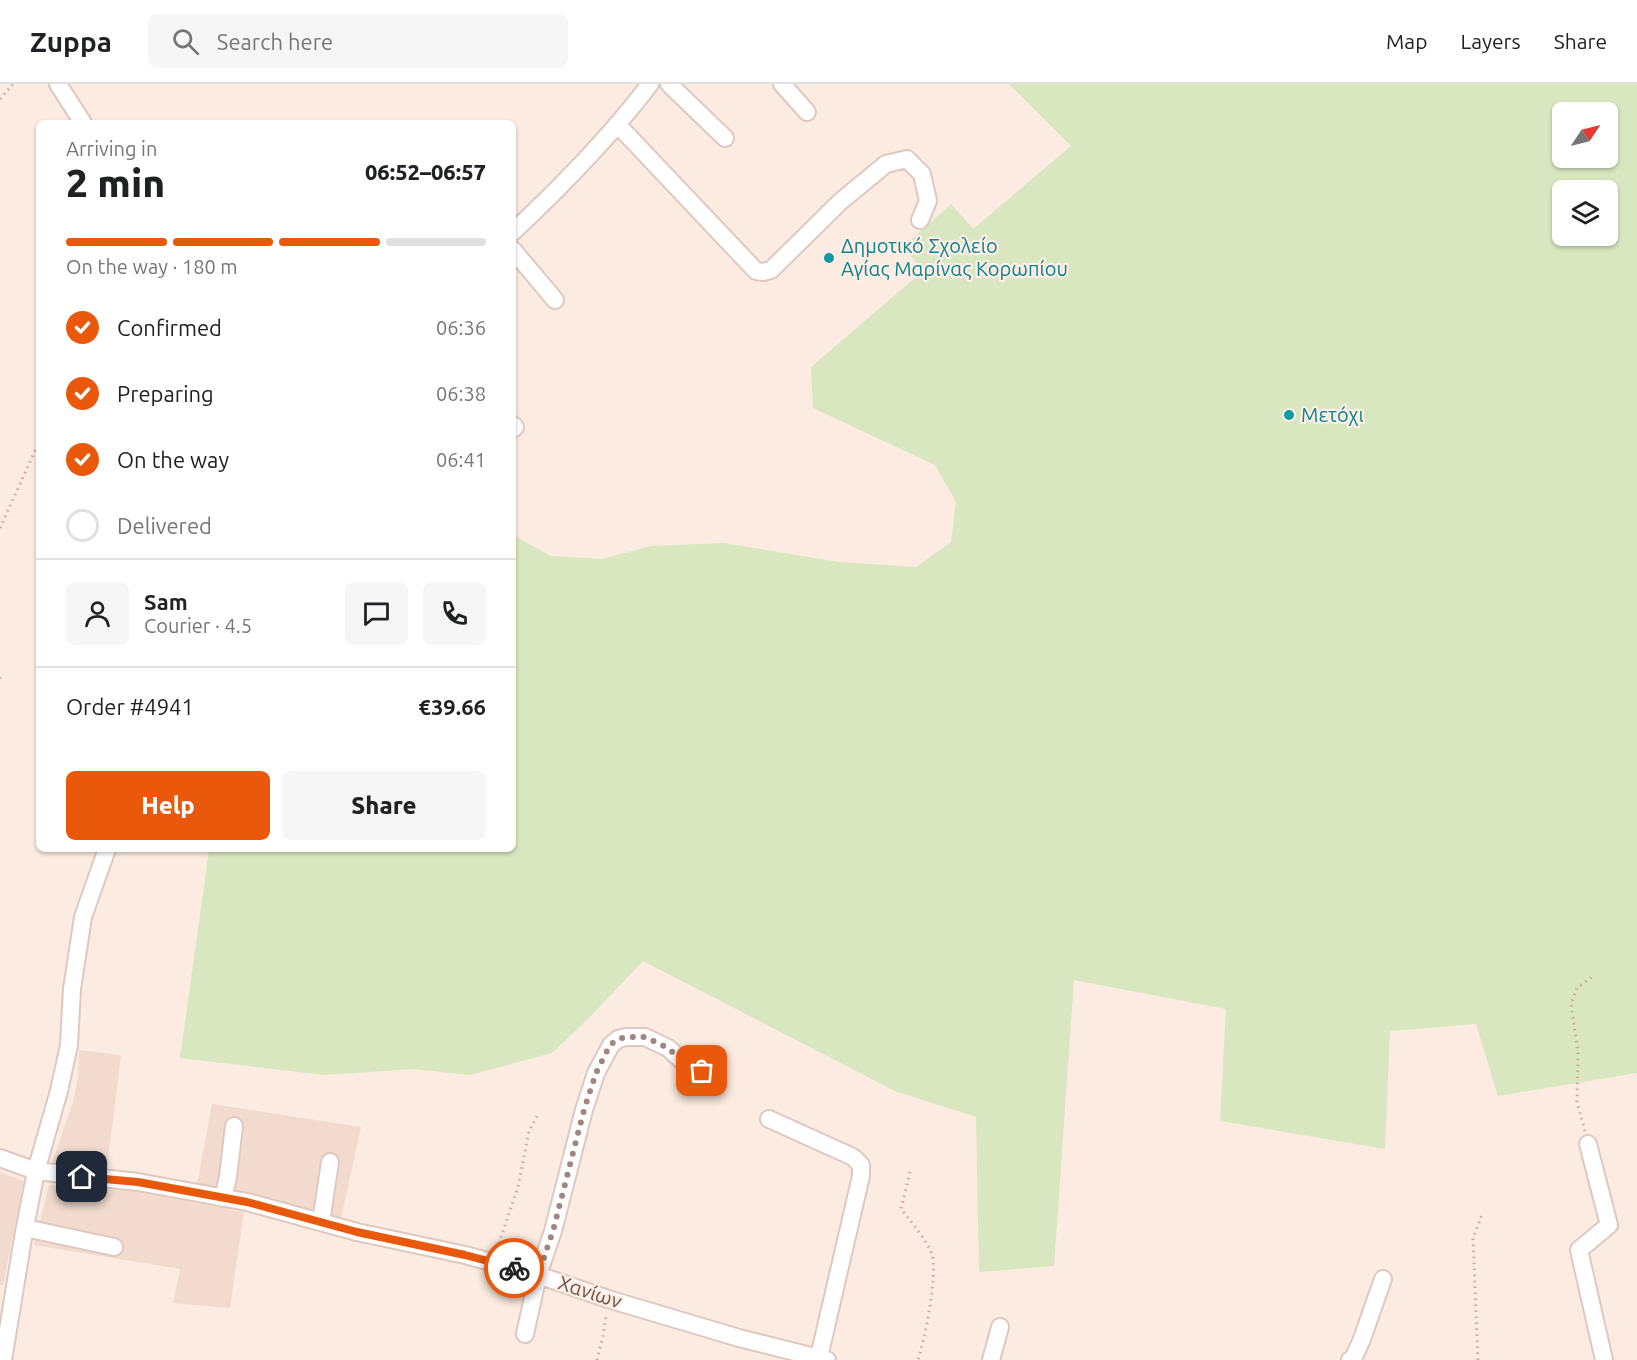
<!DOCTYPE html>
<html lang="en">
<head>
<meta charset="utf-8">
<style>
  body { margin:0; font-family:Ubuntu,sans-serif; background:#f6f6f6; color:#202124; height:100vh; display:flex; flex-direction:column; font-size:22px; white-space:nowrap }
  * { box-sizing:border-box; margin:0 }
  p { font-size:20px; color:#757577 }
  .icon { flex:none; width:33px; height:33px; fill:none; stroke:currentColor; stroke-width:2; stroke-linecap:round; stroke-linejoin:round }
  .map { position:relative; flex:1; overflow:hidden }
  .panel { position:absolute; left:36px; top:36px; width:480px; height:732px; display:flex; flex-direction:column; background:#fff; border-radius:9px; box-shadow:0 2px 4px #0004 }
  .panel>* { flex:none }
  .needle { width:39px; rotate:55deg }
  .buttons { position:absolute; left:1552px; top:18px; display:grid; gap:12px }
  .buttons a { display:grid; place-items:center; width:66px; height:66px; border-radius:9px; background:#fff; box-shadow:0 2px 4px #0004; font-size:30px }
  .pin { position:absolute; display:grid; place-items:center; width:51px; height:51px; color:#fff; margin:-26px; border-radius:12px; box-shadow:0 3px 9px #0006 }
  .courier { position:absolute; display:grid; place-items:center; width:60px; height:60px; margin:-30px; border:4px solid #ea580c; border-radius:50%; background:#fff; color:#222; box-shadow:0 2px 8px #0007 }
  .headline em { font-style:normal; font-weight:800 }
  .headline div { display:flex; flex-direction:column-reverse }
  .headline { display:flex; align-items:center; justify-content:space-between; height:102px; padding:0 30px }
  h1 { font-size:39px; font-weight:800; line-height:45px }
  .bar { display:grid; grid-template-columns:repeat(4,1fr); gap:9px 6px; align-content:center; height:72px; padding:0 30px }
  .bar i { height:8px; border-radius:4px; background:#e0e0e0 }
  .bar .current { background:#ea580c }
  .bar p { grid-column:span 4 }
  .line { display:flex; align-items:center; gap:15px; padding:0 30px; border-top:2px solid #e0e0e0 }
  .line div { flex:1 }
  .round { display:grid; place-items:center; flex:none; width:63px; height:63px; border-radius:9px; background:#f6f6f6 }
  ol { padding:0 30px; list-style:none }
  li { display:flex; align-items:center; gap:18px; height:66px }
  li p { margin-inline-start:auto }
  li .icon { padding:6px; border-radius:50%; background:#ea580c; color:#fff; stroke-width:4 }
  li:last-child { color:#757577 }
  li i { width:33px; height:33px; border:3px solid #e0e0e0; border-radius:50% }
  .button { display:flex; gap:12px; margin-top:auto; padding:12px 30px }
  .button a { flex:1; height:69px; border-radius:9px; background:#ea580c; color:#fff; font-size:24px; font-weight:800; line-height:69px; text-align:center }
  .button a+a { background:#f6f6f6; color:#202124 }
  header { display:flex; align-items:center; gap:36px; box-sizing:border-box; height:84px; padding:0 30px; background:#fff; border-bottom:2px solid #e0e0e0 }
  header strong { font-size:28px }
  nav { display:flex; gap:33px; margin-inline-start:auto; font-size:21px }
  .search { width:420px; height:54px; background:#f6f6f6; display:flex; align-items:center; gap:15px; box-sizing:border-box; padding:0 21px; border-radius:9px; color:#757577; font-size:22px }
  .map>svg:first-child { display:block }
  .residential { fill:#f2dbce }
  .green { fill:#d8e7bf; fill-rule:evenodd }
  .lines { fill:none; stroke-linecap:round; stroke-linejoin:round }
  .minor-casing { stroke:#e0c8bf; stroke-width:20 }
  .path { stroke:#d3a69c; stroke-width:3; stroke-dasharray:1.5 4.5; stroke-linecap:butt }
  .minor { stroke:#fff; stroke-width:16 }
  .done { stroke:#a1867d; stroke-width:6; stroke-dasharray:0 10.8 }
  .route { stroke:#ea580c; stroke-width:8 }
  .culture-dot { fill:#0f9aa8; stroke:#feefe5; stroke-width:2 }
  .labels { text-anchor:middle; stroke-width:4.5; stroke-linejoin:round; paint-order:stroke }
  .culture-label { font-size:20px; fill:#0d838f; stroke:#feefe5; text-anchor:start }
  .street-label { font-size:20px; fill:#704f48; stroke:#feefe5 }
</style>
</head>
<body>
<header>
<strong>Zuppa</strong>
<div class="search"><svg class="icon" aria-label="search" viewBox="0 0 24 24"><circle cx="10" cy="10" r="6"/><path d="M15 15l6 6"/></svg>Search here</div>
<nav><a>Map</a><a>Layers</a><a>Share</a></nav>
</header>
<div class="map">
<svg width="1637" height="1276" viewBox="0 0 1637 1276">
  <rect width="100%" height="100%" fill="#fbebe0"/>
  <path class="residential" d="M79,966L121,971L106,1093L50,1085L73,1018L78,995Z
    M212,1020L361,1043L340,1139L196,1106Z
    M0,1088L24,1097L3,1201H0Z
    M49,1101L137,1108L244,1128L230,1224L173,1219L180,1185L34,1161Z"/>
  <path class="green" d="M1009,0H1637V989L1498,1012L1476,940L1390,947L1385,1065L1220,1037L1226,925L1074,896L1054,1182L979,1188L976,1033L895,1007L643,877L589,934L552,969L470,991L413,985L324,991L180,974L209,767L212,765H513V451L551,472L602,475L651,462L724,459L839,478L916,483L951,458L956,418L935,381L813,324L811,283L923,187L903,163L951,120L973,145L1071,62ZM1563,28H1608V74H1563ZM1563,106H1608V152H1563Z"/>
  <g class="lines">
    <g class="minor-casing">
      <path id="minor" d="M58,0L83,39
        M669,0L725,54
        M782,0L807,28
        M617,40L756,187L763,188L771,186L841,117L886,80L907,75L922,90L928,117L920,136
        M513,148C562,102 610,53 650,0
        M513,166L555,216
        M513,341L515,343L513,345
        M769,1035L853,1073L861,1081V1092L819,1273
        M1588,1060L1609,1141L1579,1166L1604,1276
        M0,1074L36,1087L138,1098L247,1118L357,1148L465,1171L538,1191L608,1215L739,1254L827,1276
        M223,1114L228,1093L234,1042
        M321,1138L330,1078
        M25,1144L114,1163
        M525,1250L538,1191L553,1147L584,1026L596,989L611,961L618,955L626,953H645L668,964L687,981L716,992
        M3,1276L24,1148L36,1087L59,1007L69,961L72,905L83,833L107,765
        M991,1276L1000,1243
        M1350,1276L1353,1275L1362,1255L1383,1195"/>
    </g>
    <path class="path" d="M0,15L13,0
      M0,444L39,358
      M0,595V593
      M1585,1047L1577,1019L1578,968L1571,920L1577,904L1593,892
      M910,1088L901,1125C909,1135 929,1159 932,1171C938,1190 925,1255 918,1276
      M497,1165L518,1103L529,1047L539,1029
      M597,1276L603,1252L606,1232
      M1478,1276L1473,1154L1483,1128"/>
    <use href="#minor" class="minor"/>
  </g>
  <g class="lines">
    <path class="done" d="M514,1184L538,1191L553,1147L584,1026L596,989L610,961L618,955L626,953H645L668,964L687,981L702,987"/>
    <path class="route" d="M82,1093L138,1098L247,1118L357,1148L465,1171L514,1184"/>
  </g>
  <g class="culture-dot">
    <circle cx="829" cy="174" r="6"/>
    <circle cx="1289" cy="331" r="6"/>
  </g>
  <g class="labels">
    <g class="culture-label">
      <text x="841" y="169">Δημοτικό Σχολείο<tspan x="841" dy="23">Αγίας Μαρίνας Κορωπίου</tspan></text>
      <text x="1301" y="338">Μετόχι</text>
    </g>
    <g class="street-label">
      <text transform="translate(590 1208) rotate(18)" y="7">Χανίων</text>
    </g>
  </g>
</svg>
<div class="buttons">
<a><svg class="needle" viewBox="-14 -14 28 28"><path d="M0-13l5 13h-10z" fill="#e53935"/><path d="M0 13l5-13h-10z" fill="#757577"/></svg></a>
<a><svg class="icon" aria-label="layers" viewBox="0 0 24 24"><path d="M12 4l9 5-9 5-9-5zM3 14l9 5 9-5"/></svg></a>
</div>
<div class="pin" style="left:702px;top:987px;background:#ea580c"><svg class="icon" aria-label="bag" viewBox="0 0 24 24"><path d="M5 8h14l-1 12H6zM9 8a3 3 0 0 1 6 0"/></svg></div>
<div class="pin" style="left:82px;top:1093px;background:#1f2937"><svg class="icon" aria-label="home" viewBox="0 0 24 24"><path d="M3 11l9-7 9 7M6 9v11h12V9"/></svg></div>
<div class="courier" style="left:514px;top:1184px"><svg class="icon" aria-label="bike" viewBox="0 0 24 24"><circle cx="6" cy="16" r="4"/><circle cx="18" cy="16" r="4"/><path d="M6 16l4-8h5l3 8M10 8l3 8H6M13 5h3"/></svg></div>
<section class="panel">
<div class="headline"><div><h1>2 min</h1><p>Arriving in</p></div><em>06:52–06:57</em></div>
<div class="bar"><i class="current"></i><i class="current"></i><i class="current"></i><i></i><p>On the way · 180 m</p></div>
<ol>
<li><svg class="icon" aria-label="check" viewBox="0 0 24 24"><path d="M5 12l5 5 9-10"/></svg>Confirmed<p>06:36</p></li>
<li><svg class="icon" aria-label="check" viewBox="0 0 24 24"><path d="M5 12l5 5 9-10"/></svg>Preparing<p>06:38</p></li>
<li><svg class="icon" aria-label="check" viewBox="0 0 24 24"><path d="M5 12l5 5 9-10"/></svg>On the way<p>06:41</p></li>
<li><i></i>Delivered</li>
</ol>
<div class="line" style="height:108px"><a class="round"><svg class="icon" aria-label="person" viewBox="0 0 24 24"><circle cx="12" cy="8" r="4"/><path d="M4 21q1-7 8-7t8 7"/></svg></a><div><b>Sam</b><p>Courier · 4.5</p></div><a class="round"><svg class="icon" aria-label="chat" viewBox="0 0 24 24"><path d="M4 5h16v11H9l-5 4z"/></svg></a><a class="round"><svg class="icon" aria-label="phone" viewBox="0 0 24 24"><path d="M5 4h4l2 5-3 2q2 4 5 5l2-3 5 2v4C11 20 4 13 5 4z"/></svg></a></div>
<div class="line" style="height:78px"><div>Order #4941</div><b>€39.66</b></div>
<div class="button"><a>Help</a><a>Share</a></div>
</section>
</div>
</body>
</html>
